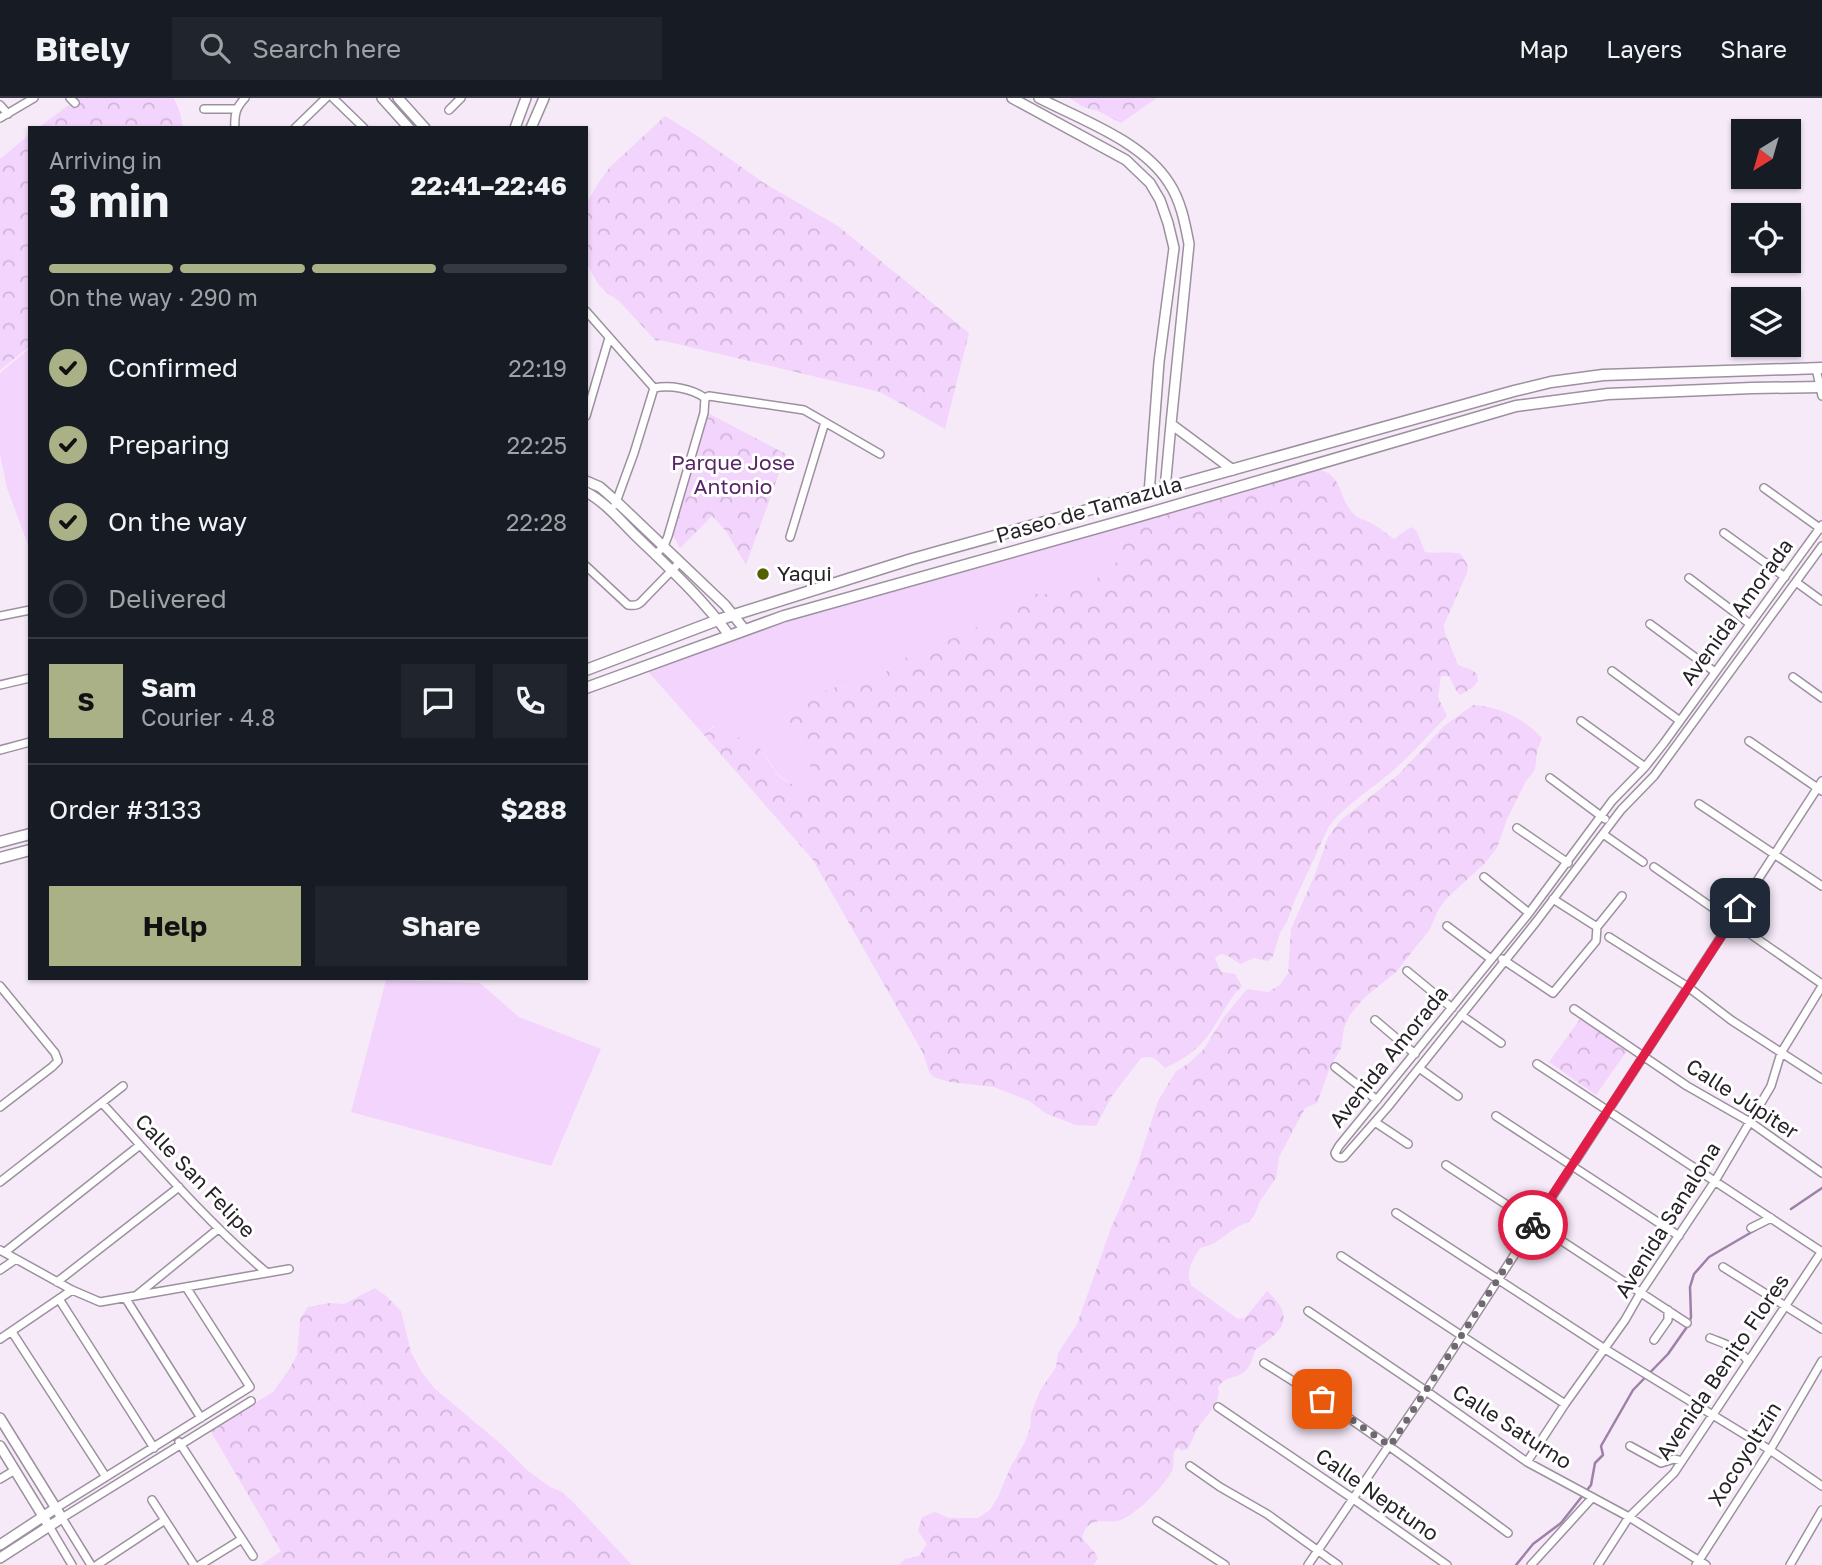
<!DOCTYPE html>
<html lang="en">
<head>
<meta charset="utf-8">
<style>
  body { margin:0; font-family:"Golos Text",sans-serif; background:#20242c; color:#f1f3f6; height:100vh; display:flex; flex-direction:column; font-size:26px; white-space:nowrap }
  * { box-sizing:border-box; margin:0 }
  p { font-size:23px; color:#9ea1a6 }
  .icon { flex:none; width:38px; height:38px; fill:none; stroke:currentColor; stroke-width:2; stroke-linecap:round; stroke-linejoin:round }
  .map { position:relative; flex:1; overflow:hidden }
  .sheet { position:absolute; left:28px; top:28px; width:560px; height:854px; display:flex; flex-direction:column; background:#171b24; border-radius:0px; box-shadow:0 2px 5px #0004 }
  .sheet>* { flex:none }
  .needle { width:46px; rotate:217deg }
  .tools { position:absolute; left:1731px; top:21px; display:grid; gap:14px }
  .tools a { display:grid; place-items:center; width:70px; height:70px; border-radius:0px; background:#171b24; box-shadow:0 2px 5px #0004; font-size:35px }
  .pin { position:absolute; display:grid; place-items:center; width:60px; height:60px; color:#fff; margin:-30px; border-radius:14px; box-shadow:0 4px 10px #0006 }
  .courier { position:absolute; display:grid; place-items:center; width:70px; height:70px; margin:-35px; border:5px solid #e11d48; border-radius:50%; background:#fff; color:#222; box-shadow:0 2px 9px #0007 }
  .overview em { font-style:normal; font-weight:700 }
  .overview div { display:flex; flex-direction:column-reverse }
  .overview { display:flex; align-items:center; justify-content:space-between; height:119px; padding:0 21px }
  h1 { font-size:46px; font-weight:700; line-height:52px }
  .bar { display:grid; grid-template-columns:repeat(4,1fr); gap:10px 7px; align-content:center; height:84px; padding:0 21px }
  .bar i { height:9px; border-radius:5px; background:#363941 }
  .bar .current { background:#aab187 }
  .bar p { grid-column:span 4 }
  .line { display:flex; align-items:center; gap:18px; padding:0 21px; border-top:2px solid #363941 }
  .line div { flex:1 }
  .round { display:grid; place-items:center; flex:none; width:74px; height:74px; border-radius:0px; background:#20242c }
  ol { padding:0 21px; list-style:none }
  li { display:flex; align-items:center; gap:21px; height:77px }
  li p { margin-inline-start:auto }
  li .icon { padding:7px; border-radius:50%; background:#aab187; color:#111; stroke-width:4 }
  li:last-child { color:#9ea1a6 }
  li i { width:38px; height:38px; border:4px solid #363941; border-radius:50% }
  .button { display:flex; gap:14px; margin-top:auto; padding:14px 21px }
  .button a { flex:1; height:80px; border-radius:0px; background:#aab187; color:#111; font-size:28px; font-weight:700; line-height:80px; text-align:center }
  .button a+a { background:#20242c; color:#f1f3f6 }
  header { display:flex; align-items:center; gap:42px; box-sizing:border-box; height:98px; padding:0 35px; background:#171b24; border-bottom:2px solid #363941 }
  header strong { font-size:33px }
  nav { display:flex; gap:38px; margin-inline-start:auto; font-size:24px }
  .search { width:490px; height:63px; background:#20242c; display:flex; align-items:center; gap:18px; box-sizing:border-box; padding:0 24px; border-radius:0px; color:#9ea1a6; font-size:26px }
  .map>svg:first-child { display:block }
  .grass { fill:#f3d4fc }
  .forest { fill:url(#forest-crowns) }
  .lines { fill:none; stroke-linecap:round; stroke-linejoin:round }
  .stream { stroke:#9e80a7; stroke-width:2.5 }
  .minor-casing { stroke:#9c919f; stroke-width:10 }
  .tertiary-casing { stroke:#9c919f; stroke-width:12 }
  .secondary-casing { stroke:#9c919f; stroke-width:13 }
  .minor { stroke:#fff; stroke-width:7 }
  .tertiary { stroke:#fff; stroke-width:9 }
  .secondary { stroke:#fff; stroke-width:10 }
  .done { stroke:#6f6870; stroke-width:7; stroke-dasharray:0 12.6 }
  .route { stroke:#e11d48; stroke-width:9 }
  .poi-dot { fill:#546000; stroke:#fff; stroke-width:2.5 }
  .labels { text-anchor:middle; stroke-width:6; stroke-linejoin:round; paint-order:stroke }
  .park-label { font-size:21px; fill:#582566; stroke:#fff }
  .street-label { font-size:21px; fill:#262227; stroke:#fff }
  .poi-label { font-size:21px; fill:#262227; stroke:#fff; text-anchor:start }
</style>
</head>
<body>
<header>
<strong>Bitely</strong>
<div class="search"><svg class="icon" aria-label="search" viewBox="0 0 24 24"><circle cx="10" cy="10" r="6"/><path d="M15 15l6 6"/></svg>Search here</div>
<nav><a>Map</a><a>Layers</a><a>Share</a></nav>
</header>
<div class="map">
<svg width="1822" height="1467" viewBox="0 0 1822 1467">
  <defs>
    <pattern id="forest-crowns" width="20" height="18" patternUnits="userSpaceOnUse" patternTransform="scale(1.75)"><rect width="20" height="18" fill="#f3d4fc"/><path d="M2 6a3 3 0 1 1 6 0M12 15a3 3 0 1 1 6 0" fill="none" stroke="#d0b6d8"/></pattern>
  </defs>
  <rect width="100%" height="100%" fill="#f6eaf9"/>
  <path class="grass" d="M30,250V452L7,390L0,356V275Z
    M1124,427L1121,433L1122,455L1119,461L1109,472L1084,489L1064,496H1021L987,524L953,540L918,551L883,576L858,588L836,589L820,599L806,601L784,619C796,635 826,674 801,689C770,679 777,667 757,649C752,644 744,643 737,639C726,632 728,630 713,628L704,637L645,570L747,533Z
    M386,882L480,885L519,919L601,951L551,1068L351,1014Z"/>
  <path class="forest" d="M78,0H174L180,15L183,30H38Z
    M1070,0H1157L1121,25L1098,13L1083,9Z
    M665,18L696,37L764,85L838,128L969,235L945,331L880,294L660,242L656,243L619,203L607,195L598,186L586,164V106L599,84L610,69Z
    M30,36V248L0,272V61Z
    M704,313L786,356L746,467L726,433L712,418L680,450L672,436L677,405Z
    M1314,371C1343,374 1337,397 1352,414C1357,421 1364,421 1371,425C1379,429 1387,436 1394,441L1406,432L1412,429L1417,434L1425,454C1437,456 1449,453 1461,456L1468,468L1467,475L1444,527L1445,535L1458,567L1472,572L1477,576L1478,583L1472,590L1460,597L1455,591L1449,578H1441L1438,599L1447,618C1430,635 1414,654 1396,670C1374,690 1348,704 1329,728L1294,804L1287,824L1280,835L1273,858L1268,863L1254,860L1240,866L1228,858L1221,856L1215,860L1221,874L1235,876L1242,888C1228,902 1221,919 1210,935C1200,950 1182,963 1165,970C1157,962 1153,957 1141,960L1112,998L1096,1028L1076,1027L1047,1016L1029,1003L994,989L950,984L936,980L930,976L923,955L813,762L704,637C721,621 721,628 737,638C743,643 751,643 757,648C766,656 769,667 777,676C783,683 792,686 801,689C826,674 795,634 784,619L806,601L820,599L823,594L836,589L858,588L883,576L918,551L953,540L987,524L1021,496H1064L1084,489L1109,472L1119,461L1122,455L1121,433L1124,427L1131,424H1138Z
    M1473,607C1501,609 1523,620 1542,640L1537,653L1535,672L1526,683L1507,721L1497,750L1484,766L1447,800L1438,812L1430,831L1396,874L1364,900L1350,917L1344,930L1341,950L1329,972L1317,1005L1305,1010L1302,1016L1279,1059L1276,1080L1260,1103L1255,1116L1250,1123L1237,1129L1213,1146L1200,1150C1193,1162 1184,1174 1192,1188L1238,1221L1245,1220L1267,1193C1297,1220 1283,1233 1255,1252C1246,1289 1231,1271 1218,1289C1222,1306 1206,1317 1198,1330C1194,1337 1191,1344 1188,1351L1181,1353L1178,1349L1174,1354C1173,1359 1174,1365 1173,1370C1168,1385 1137,1415 1123,1421C1106,1429 1091,1413 1082,1439C1086,1447 1094,1451 1098,1460L1094,1467H899L905,1461L919,1458L927,1446L918,1433L922,1419L935,1414L949,1420H978L990,1412L998,1399L1010,1370L1025,1344L1030,1330L1031,1316L1040,1293L1056,1269L1058,1255L1076,1228L1081,1215L1111,1130L1135,1074L1158,1003L1176,973L1188,966L1204,951L1223,920L1247,891L1268,894L1280,887L1288,875L1291,831L1316,774L1328,739L1341,722L1399,676L1444,628Z
    M1583,917L1629,950L1596,997L1549,964Z
    M375,1190L386,1198L401,1213L411,1254L421,1273L434,1290L502,1347L527,1372L550,1389L560,1393L571,1402L632,1467H261L281,1453L210,1332L273,1294L290,1270L297,1257L300,1221L308,1209L330,1205L344,1206Z"/>
  <g class="lines">
    <path class="stream" d="M1791,1111L1822,1090
      M1516,1467L1533,1446L1561,1425L1591,1387L1595,1365L1603,1357L1601,1348L1633,1292L1668,1256L1689,1226L1691,1219L1690,1189L1694,1176L1709,1159L1757,1131"/>
    <g class="minor-casing">
      <path id="minor" d="M70,0L75,5
        M333,0L364,30
        M0,7L8,16
        M204,11H237
        M449,12L461,0
        M0,20L34,0
        M235,30C234,17 236,9 245,0
        M295,30L326,0
        M586,213L654,290C670,287 691,290 705,300L704,315L668,438L664,448L655,457
        M1816,270L1822,298
        M705,300L709,298L804,312L880,356
        M586,318L609,240
        M1764,390L1821,431
        M615,407L634,355L654,290
        M1822,427L1664,645L1645,669L1612,703L1529,815L1339,1048L1335,1055C1336,1059 1340,1061 1344,1059L1387,1010L1536,824L1621,712L1654,678L1822,448
        M1724,435L1785,479
        M790,439L825,324
        M586,468L628,507C636,508 639,507 644,501L680,464
        M1689,480L1750,526
        M1796,484L1822,503
        M0,518L30,512
        M1650,526L1715,574
        M1612,573L1680,623
        M1793,579L1822,600
        M0,587L30,580
        M1581,623L1645,669
        M1749,643L1822,693
        M0,652L30,644
        M1550,680L1605,721
        M1699,706L1822,788
        M1517,730L1568,765
        M1603,736L1643,764
        M1654,769L1822,886
        M1484,779L1529,815
        M1553,801L1597,829
        M1447,828L1491,861
        M1609,839L1688,889L1731,922L1822,981
        M1502,861L1553,895L1596,843L1597,829L1622,798
        M1407,873L1452,910
        M0,888L55,955L58,963L52,969L0,1009
        M1574,911L1687,988L1750,1024L1822,1075
        M1461,917L1501,945
        M1375,922L1415,956
        M1537,966L1822,1154
        M1335,969L1377,1002
        M1419,970L1458,998
        M102,1005C155,1063 206,1123 266,1174
        M1496,1018L1679,1138
        M1375,1024L1408,1046
        M1446,1067L1687,1225
        M0,1084L123,988
        M1396,1115L1605,1251L1770,1352L1822,1388
        M1751,1130L1771,1120
        M0,1152L72,1192L100,1204L289,1171
        M5,1154L140,1047
        M1341,1158L1565,1306
        M1723,1169L1822,1231
        M0,1172L16,1161
        M57,1184L179,1089
        M137,1197L218,1131
        M59,1201L154,1350
        M126,1201L201,1320
        M1308,1213L1426,1293L1527,1364L1629,1419L1706,1467
        M12,1234L106,1379
        M1710,1240C1727,1247 1736,1248 1748,1263
        M0,1241L72,1192
        M1654,1242L1668,1222V1212
        M1264,1265C1349,1317 1428,1376 1508,1435
        M1218,1309L1352,1400L1447,1467
        M179,1344L253,1458
        M1630,1348L1661,1365L1674,1361L1682,1363
        M1527,1364L1565,1306L1625,1222L1641,1194L1715,1083L1771,988L1781,955L1822,888
        M1190,1368L1220,1389L1267,1416L1338,1467
        M0,1381L15,1372
        M152,1402L194,1467
        M56,1410L250,1289L186,1189
        M1157,1423L1225,1467
        M49,1428L72,1467
        M91,1467L62,1420L251,1303
        M97,1467L165,1422
        M200,1467L242,1441
        M1308,1467L1426,1293L1822,683
        M1531,1467L1592,1400
        M1598,1467L1629,1419L1674,1375L1822,1153
        M1696,1467L1770,1352L1822,1263
        M1790,1467L1822,1412"/>
    </g>
    <g class="tertiary-casing">
      <path id="tertiary" d="M382,0L409,30
        M398,0L425,30
        M1012,0L1126,62L1150,85L1160,102L1168,125L1174,150L1159,264L1149,396
        M1039,0C1082,22 1142,43 1169,85C1181,103 1185,125 1189,146L1171,326L1233,372
        M515,30L526,0
        M531,30L544,0
        M586,383L600,389L617,404L725,507L745,532
        M1165,391L1171,326
        M586,394C605,404 620,422 635,437C668,469 702,500 729,537
        M0,1320L62,1420L0,1460
        M0,1348L49,1428
        M0,1447L56,1410"/>
    </g>
    <g class="secondary-casing">
      <path id="secondary" d="M586,572L718,522L912,461L1514,293L1551,284L1603,277L1822,270
        M586,590L784,518L1136,419L1516,308L1608,296L1752,290L1822,289
        M0,744L30,736
        M0,760L30,752"/>
    </g>
    <use href="#minor" class="minor"/>
    <use href="#tertiary" class="tertiary"/>
    <use href="#secondary" class="secondary"/>
  </g>
  <g class="lines">
    <path class="done" d="M1322,1301L1390,1348L1533,1127"/>
    <path class="route" d="M1533,1127L1740,810"/>
  </g>
  <circle class="poi-dot" cx="763" cy="476" r="7"/>
  <g class="labels">
    <g class="park-label">
      <text x="733" y="372">Parque Jose<tspan x="733" dy="24">Antonio</tspan></text>
    </g>
    <g class="street-label">
      <text transform="translate(1089 412) rotate(-16)" y="7">Paseo de Tamazula</text>
      <text transform="translate(1737 514) rotate(-54)" y="7">Avenida Amorada</text>
      <text transform="translate(1389 959) rotate(-51)" y="7">Avenida Amorada</text>
      <text transform="translate(1742 1001) rotate(33)" y="7">Calle Júpiter</text>
      <text transform="translate(195 1078) rotate(46)" y="7">Calle San Felipe</text>
      <text transform="translate(1668 1122) rotate(-58)" y="7">Avenida Sanalona</text>
      <text transform="translate(1723 1269) rotate(-56)" y="7">Avenida Benito Flores</text>
      <text transform="translate(1512 1329) rotate(33)" y="7">Calle Saturno</text>
      <text transform="translate(1745 1356) rotate(-58)" y="7">Xocoyoltzin</text>
      <text transform="translate(1377 1397) rotate(35)" y="7">Calle Neptuno</text>
    </g>
    <g class="poi-label">
      <text x="777" y="483">Yaqui</text>
    </g>
  </g>
</svg>
<div class="tools">
<a><svg class="needle" viewBox="-14 -14 28 28"><path d="M0-13l5 13h-10z" fill="#e53935"/><path d="M0 13l5-13h-10z" fill="#9ea1a6"/></svg></a>
<a><svg class="icon" aria-label="locate" viewBox="0 0 24 24"><circle cx="12" cy="12" r="6"/><path d="M12 2v4M12 18v4M2 12h4M18 12h4"/></svg></a>
<a><svg class="icon" aria-label="layers" viewBox="0 0 24 24"><path d="M12 4l9 5-9 5-9-5zM3 14l9 5 9-5"/></svg></a>
</div>
<div class="pin" style="left:1322px;top:1301px;background:#ea580c"><svg class="icon" aria-label="bag" viewBox="0 0 24 24"><path d="M5 8h14l-1 12H6zM9 8a3 3 0 0 1 6 0"/></svg></div>
<div class="pin" style="left:1740px;top:810px;background:#1f2937"><svg class="icon" aria-label="home" viewBox="0 0 24 24"><path d="M3 11l9-7 9 7M6 9v11h12V9"/></svg></div>
<div class="courier" style="left:1533px;top:1127px"><svg class="icon" aria-label="bike" viewBox="0 0 24 24"><circle cx="6" cy="16" r="4"/><circle cx="18" cy="16" r="4"/><path d="M6 16l4-8h5l3 8M10 8l3 8H6M13 5h3"/></svg></div>
<section class="sheet">
<div class="overview"><div><h1>3 min</h1><p>Arriving in</p></div><em>22:41–22:46</em></div>
<div class="bar"><i class="current"></i><i class="current"></i><i class="current"></i><i></i><p>On the way · 290 m</p></div>
<ol>
<li><svg class="icon" aria-label="check" viewBox="0 0 24 24"><path d="M5 12l5 5 9-10"/></svg>Confirmed<p>22:19</p></li>
<li><svg class="icon" aria-label="check" viewBox="0 0 24 24"><path d="M5 12l5 5 9-10"/></svg>Preparing<p>22:25</p></li>
<li><svg class="icon" aria-label="check" viewBox="0 0 24 24"><path d="M5 12l5 5 9-10"/></svg>On the way<p>22:28</p></li>
<li><i></i>Delivered</li>
</ol>
<div class="line" style="height:126px"><b class="round" style="background:#aab187;color:#111">S</b><div><b>Sam</b><p>Courier · 4.8</p></div><a class="round"><svg class="icon" aria-label="chat" viewBox="0 0 24 24"><path d="M4 5h16v11H9l-5 4z"/></svg></a><a class="round"><svg class="icon" aria-label="phone" viewBox="0 0 24 24"><path d="M5 4h4l2 5-3 2q2 4 5 5l2-3 5 2v4C11 20 4 13 5 4z"/></svg></a></div>
<div class="line" style="height:91px"><div>Order #3133</div><b>$288</b></div>
<div class="button"><a>Help</a><a>Share</a></div>
</section>
</div>
</body>
</html>
